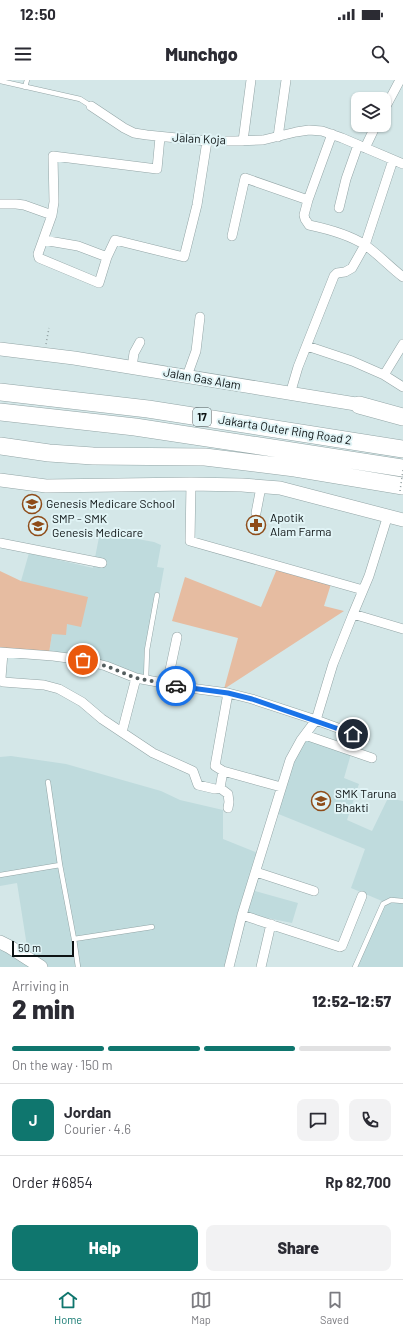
<!DOCTYPE html>
<html lang="en">
<head>
<meta charset="utf-8">
<style>
  body { margin:0; font-family:Barlow,sans-serif; background:#f2f2f3; color:#2b2b33; height:100vh; display:flex; flex-direction:column; font-size:15px; white-space:nowrap }
  * { box-sizing:border-box; margin:0 }
  p { font-size:13px; color:#7c7c81 }
  .icon { flex:none; width:22px; height:22px; fill:none; stroke:currentColor; stroke-width:2; stroke-linecap:round; stroke-linejoin:round }
  .map { position:relative; height:887px; overflow:hidden }
  .drawer { display:flex; flex-direction:column; background:#fff; flex:1 }
  .drawer>* { flex:none }
  .fabs { position:absolute; left:351px; top:12px; display:grid; gap:8px }
  .fabs a { display:grid; place-items:center; width:40px; height:40px; border-radius:8px; background:#fff; box-shadow:0 1px 3px #0004; font-size:20px }
  .scale { position:absolute; left:12px; bottom:10px; width:62px; box-sizing:border-box; padding-left:4px; border:2px solid #0d1314; border-top:0; font-size:11px; line-height:14px; white-space:nowrap; color:#0d1314; -webkit-text-stroke:3px #e1f4f6; paint-order:stroke }
  .pin { position:absolute; display:grid; place-items:center; width:34px; height:34px; color:#fff; margin:-17px; border:2px solid #fff; border-radius:50%; box-shadow:0 1px 4px #0007 }
  .courier { position:absolute; display:grid; place-items:center; width:40px; height:40px; margin:-20px; border:3px solid #1a73e8; border-radius:50%; background:#fff; color:#222; box-shadow:0 1px 5px #0007 }
  .headline em { font-style:normal; font-weight:800 }
  .headline div { display:flex; flex-direction:column-reverse }
  .headline { display:flex; align-items:center; justify-content:space-between; height:68px; padding:0 12px }
  h1 { font-size:26px; font-weight:800; line-height:30px }
  .bar { display:grid; grid-template-columns:repeat(4,1fr); gap:6px 4px; align-content:center; height:48px; padding:0 12px }
  .bar i { height:5px; border-radius:3px; background:#e1e1e2 }
  .bar .current { background:#0f766e }
  .bar p { grid-column:span 4 }
  .line { display:flex; align-items:center; gap:10px; padding:0 12px; border-top:1px solid #e1e1e2 }
  .line div { flex:1 }
  .round { display:grid; place-items:center; flex:none; width:42px; height:42px; border-radius:8px; background:#f2f2f3 }
  .primary-button { display:flex; gap:8px; margin-top:auto; padding:8px 12px }
  .primary-button a { flex:1; height:46px; border-radius:8px; background:#0f766e; color:#fff; font-size:16px; font-weight:800; line-height:46px; text-align:center }
  .primary-button a+a { background:#f2f2f3; color:#2b2b33 }
  .status { display:flex; justify-content:space-between; align-items:center; height:28px; padding:0 20px; background:#fff; direction:ltr }
  .status svg { height:11px; fill:currentColor }
  header { display:flex; justify-content:space-between; align-items:center; height:52px; padding:0 12px; background:#fff; font-size:18px; font-weight:800 }
  .tabs { display:flex; justify-content:space-around; align-items:center; height:56px; border-top:1px solid #e1e1e2; background:#fff; font-size:11px; color:#7c7c81 }
  .tabs a { display:grid; justify-items:center; gap:2px }
  .tabs .current { color:#0f766e }
  .map>svg:first-child { display:block }
  .built { fill:#bfdbdd }
  .green { fill:#e6bca1 }
  .lines { fill:none; stroke-linecap:round; stroke-linejoin:round }
  .service-casing { stroke:#93a5a6; stroke-width:5.5 }
  .minor-casing { stroke:#93a5a6; stroke-width:10 }
  .secondary-casing { stroke:#93a5a6; stroke-width:14 }
  .motorway-casing { stroke:#93a5a6; stroke-width:18 }
  .path { stroke:#8f9d9e; stroke-width:1.5; stroke-dasharray:1 3; stroke-linecap:butt }
  .service { stroke:#fff; stroke-width:4.5 }
  .minor { stroke:#fff; stroke-width:9 }
  .secondary { stroke:#fff; stroke-width:13 }
  .motorway { stroke:#fff; stroke-width:17 }
  .path-bridge { stroke:#8f9d9e; stroke-width:1.5; stroke-dasharray:1 3; stroke-linecap:butt }
  .done { stroke:#535d5e; stroke-width:4; stroke-dasharray:0 7.2 }
  .route { stroke:#1a73e8; stroke-width:5 }
  .labels { text-anchor:middle; stroke-width:4; stroke-linejoin:round; paint-order:stroke }
  .shield { fill:#e1f4f6; stroke:#4d5658; stroke-width:1 }
  .shield-label { font-size:11px; font-weight:bold; fill:#0d1314 }
  .street-label { font-size:12px; fill:#0d1314; stroke:#e1f4f6 }
  .poi-label { font-size:12px; fill:#0d1314; stroke:#e1f4f6; text-anchor:start }
</style>
</head>
<body>
<div class="status"><b>12:50</b><svg viewBox="0 0 49 12"><path d="M0 12V9h3v3zM5 12V6h3v6zM10 12V3h3v9zM15 12V0h3v12zM26 1h20v11H26zM47 4h2v5h-2z"/></svg></div>
<header><svg class="icon" aria-label="menu" viewBox="0 0 24 24"><path d="M4 6h16M4 12h16M4 18h16"/></svg>Munchgo<svg class="icon" aria-label="search" viewBox="0 0 24 24"><circle cx="10" cy="10" r="6"/><path d="M15 15l6 6"/></svg></header>
<div class="map">
<svg width="403" height="887" viewBox="0 0 403 887">
  <rect width="100%" height="100%" fill="#d4e7e8"/>
  <path class="built" d="M100,452L154,462L161,465L157,487L164,488L144,598L49,573L52,554L21,501L29,473L93,488Z
    M302,658L351,674L344,698L359,704L347,740L372,751L388,718L403,721V887H356L381,831L382,821L351,808L365,769L276,733Z
    M11,676L66,684L161,711L180,720L223,730V759L265,776L255,811L298,823L292,843L248,834L233,887H0V866L29,879L17,803L0,806V677Z"/>
  <path class="green" d="M279,484L331,504L324,526L344,531L224,609L238,558L172,541L185,497L261,527Z
    M0,491L21,501L88,517L81,547L67,544L66,555L52,554L49,573L0,569Z"/>
  <g class="lines">
    <g class="service-casing">
      <path id="service" d="M0,1L80,19L91,26
        M25,7L27,0
        M146,600L147,570L157,515
        M60,785L74,859L78,887
        M0,795L60,785L48,702
        M74,859L152,847
        M355,887L383,824L391,820L403,821"/>
    </g>
    <g class="minor-casing">
      <path id="minor" d="M91,26L124,48L134,53L147,55L207,61H235L263,60L296,52L309,50L322,51L342,58L403,84
        M384,30L400,0
        M332,54L308,120L304,135L305,139L309,145C328,149 348,154 365,165C378,174 390,187 403,197
        M160,57L157,89L53,76L54,122L52,135L38,174L39,178L99,203L107,177L115,160L184,177L197,125L207,61
        M278,57L286,0
        M243,61L251,0
        M365,68L376,45
        M0,124H16L24,125L52,135
        M339,128L346,99L358,65
        M232,156L245,98L308,120
        M43,160L78,166L107,177
        M307,266L352,281L384,295L403,307
        M132,287L134,273L140,262
        M384,295L403,264
        M187,296L196,271L200,237
        M290,314L298,287L334,196L337,193L345,192L352,188L365,165L393,80
        M191,404L190,461L363,510
        M256,433L261,407
        M0,463L102,483
        M353,534L369,496L388,435
        M0,572L53,576L83,580L106,586L136,598L190,608L228,613L252,619L316,640L333,584L353,534L403,549
        M3,573L1,598L3,602L44,605L59,609L82,622L102,639L153,673L193,691L198,705L215,709L220,708L223,691
        M167,604L177,557
        M228,613L215,686L223,691L281,707
        M122,652L136,598
        M305,655L372,678
        M220,708L228,714L229,722L228,728
        M256,792L314,811
        M242,835L340,867L342,866L362,816
        M229,887L242,835L290,680L301,660L316,640L365,658
        M261,887L271,844"/>
    </g>
    <g class="secondary-casing">
      <path id="secondary" d="M0,269L74,278L368,326
        M0,400L46,406L191,404L242,405L280,408L403,440
        M0,862L10,867L41,887"/>
    </g>
    <g class="motorway-casing">
      <path id="motorway" d="M0,312L148,329L403,369
        M359,325L403,337
        M0,332L135,347L403,388
        M0,366L49,373L93,376L205,377L295,388L403,406"/>
    </g>
    <path class="path" d="M46,264L49,248"/>
    <use href="#service" class="service"/>
    <use href="#minor" class="minor"/>
    <use href="#secondary" class="secondary"/>
    <use href="#motorway" class="motorway"/>
    <path class="path-bridge" d="M400,411L403,390"/>
  </g>
  <g class="lines">
    <path class="done" d="M83,580L106,586L136,598L176,606"/>
    <path class="route" d="M176,606L228,613L252,619L353,654"/>
  </g>
  <defs>
    <g id="school-ring" transform="scale(1)"><circle r="9.5" fill="#e1f4f6" stroke="#8e4c19" stroke-width="1.5"/><path d="M0-5L7-2L0 1L-7-2ZM-4 1L0 2.5L4 1V4Q0 6-4 4Z" fill="#8e4c19"/></g>
    <g id="pharmacy-ring" transform="scale(1)"><circle r="9.5" fill="#e1f4f6" stroke="#8e4c19" stroke-width="1.5"/><path d="M-2-6h4v4h4v4h-4v4h-4v-4h-4v-4h4Z" fill="#8e4c19"/></g>
  </defs>
  <g fill-rule="evenodd">
    <use href="#school-ring" x="32" y="424"/>
    <use href="#pharmacy-ring" x="256" y="445"/>
    <use href="#school-ring" x="38" y="446"/>
    <use href="#school-ring" x="321" y="721"/>
  </g>
  <g class="labels">
    <rect class="shield" x="193" y="328" width="18" height="18" rx="3"/>
    <g class="shield-label">
      <text x="202" y="341">17</text>
    </g>
    <g class="street-label">
      <text transform="translate(199 59) rotate(3)" y="4">Jalan Koja</text>
      <text transform="translate(202 299) rotate(10)" y="4">Jalan Gas Alam</text>
      <text transform="translate(285 350) rotate(9)" y="4">Jakarta Outer Ring Road 2</text>
    </g>
    <g class="poi-label">
      <text x="46" y="428">Genesis Medicare School</text>
      <text x="270" y="442">Apotik<tspan x="270" dy="14">Alam Farma</tspan></text>
      <text x="52" y="443">SMP - SMK<tspan x="52" dy="14">Genesis Medicare</tspan></text>
      <text x="335" y="718">SMK Taruna<tspan x="335" dy="14">Bhakti</tspan></text>
    </g>
  </g>
</svg>
<div class="fabs">
<a><svg class="icon" aria-label="layers" viewBox="0 0 24 24"><path d="M12 4l9 5-9 5-9-5zM3 14l9 5 9-5"/></svg></a>
</div>
<div class="scale">50 m</div>
<div class="pin" style="left:83px;top:580px;background:#ea580c"><svg class="icon" aria-label="bag" viewBox="0 0 24 24"><path d="M5 8h14l-1 12H6zM9 8a3 3 0 0 1 6 0"/></svg></div>
<div class="pin" style="left:353px;top:654px;background:#1f2937"><svg class="icon" aria-label="home" viewBox="0 0 24 24"><path d="M3 11l9-7 9 7M6 9v11h12V9"/></svg></div>
<div class="courier" style="left:176px;top:606px"><svg class="icon" aria-label="car" viewBox="0 0 24 24"><path d="M5 17H2v-5l4-1 3-4h7l3 4 3 1v5h-3M9 17h6M6 11h13"/><circle cx="7" cy="17" r="2"/><circle cx="17" cy="17" r="2"/></svg></div>
</div>
<section class="drawer">
<div class="headline"><div><h1>2 min</h1><p>Arriving in</p></div><em>12:52–12:57</em></div>
<div class="bar"><i class="current"></i><i class="current"></i><i class="current"></i><i></i><p>On the way · 150 m</p></div>
<div class="line" style="height:72px"><b class="round" style="background:#0f766e;color:#fff">J</b><div><b>Jordan</b><p>Courier · 4.6</p></div><a class="round"><svg class="icon" aria-label="chat" viewBox="0 0 24 24"><path d="M4 5h16v11H9l-5 4z"/></svg></a><a class="round"><svg class="icon" aria-label="phone" viewBox="0 0 24 24"><path d="M5 4h4l2 5-3 2q2 4 5 5l2-3 5 2v4C11 20 4 13 5 4z"/></svg></a></div>
<div class="line" style="height:52px"><div>Order #6854</div><b>Rp 82,700</b></div>
<div class="primary-button"><a>Help</a><a>Share</a></div>
</section>
<nav class="tabs">
<a class="current"><svg class="icon" aria-label="home" viewBox="0 0 24 24"><path d="M3 11l9-7 9 7M6 9v11h12V9"/></svg>Home</a>
<a><svg class="icon" aria-label="map" viewBox="0 0 24 24"><path d="M3 6l6-2 6 2 6-2v14l-6 2-6-2-6 2zM9 4v14M15 6v14"/></svg>Map</a>
<a><svg class="icon" aria-label="saved" viewBox="0 0 24 24"><path d="M7 4h10v16l-5-4-5 4z"/></svg>Saved</a>
</nav>
</body>
</html>
